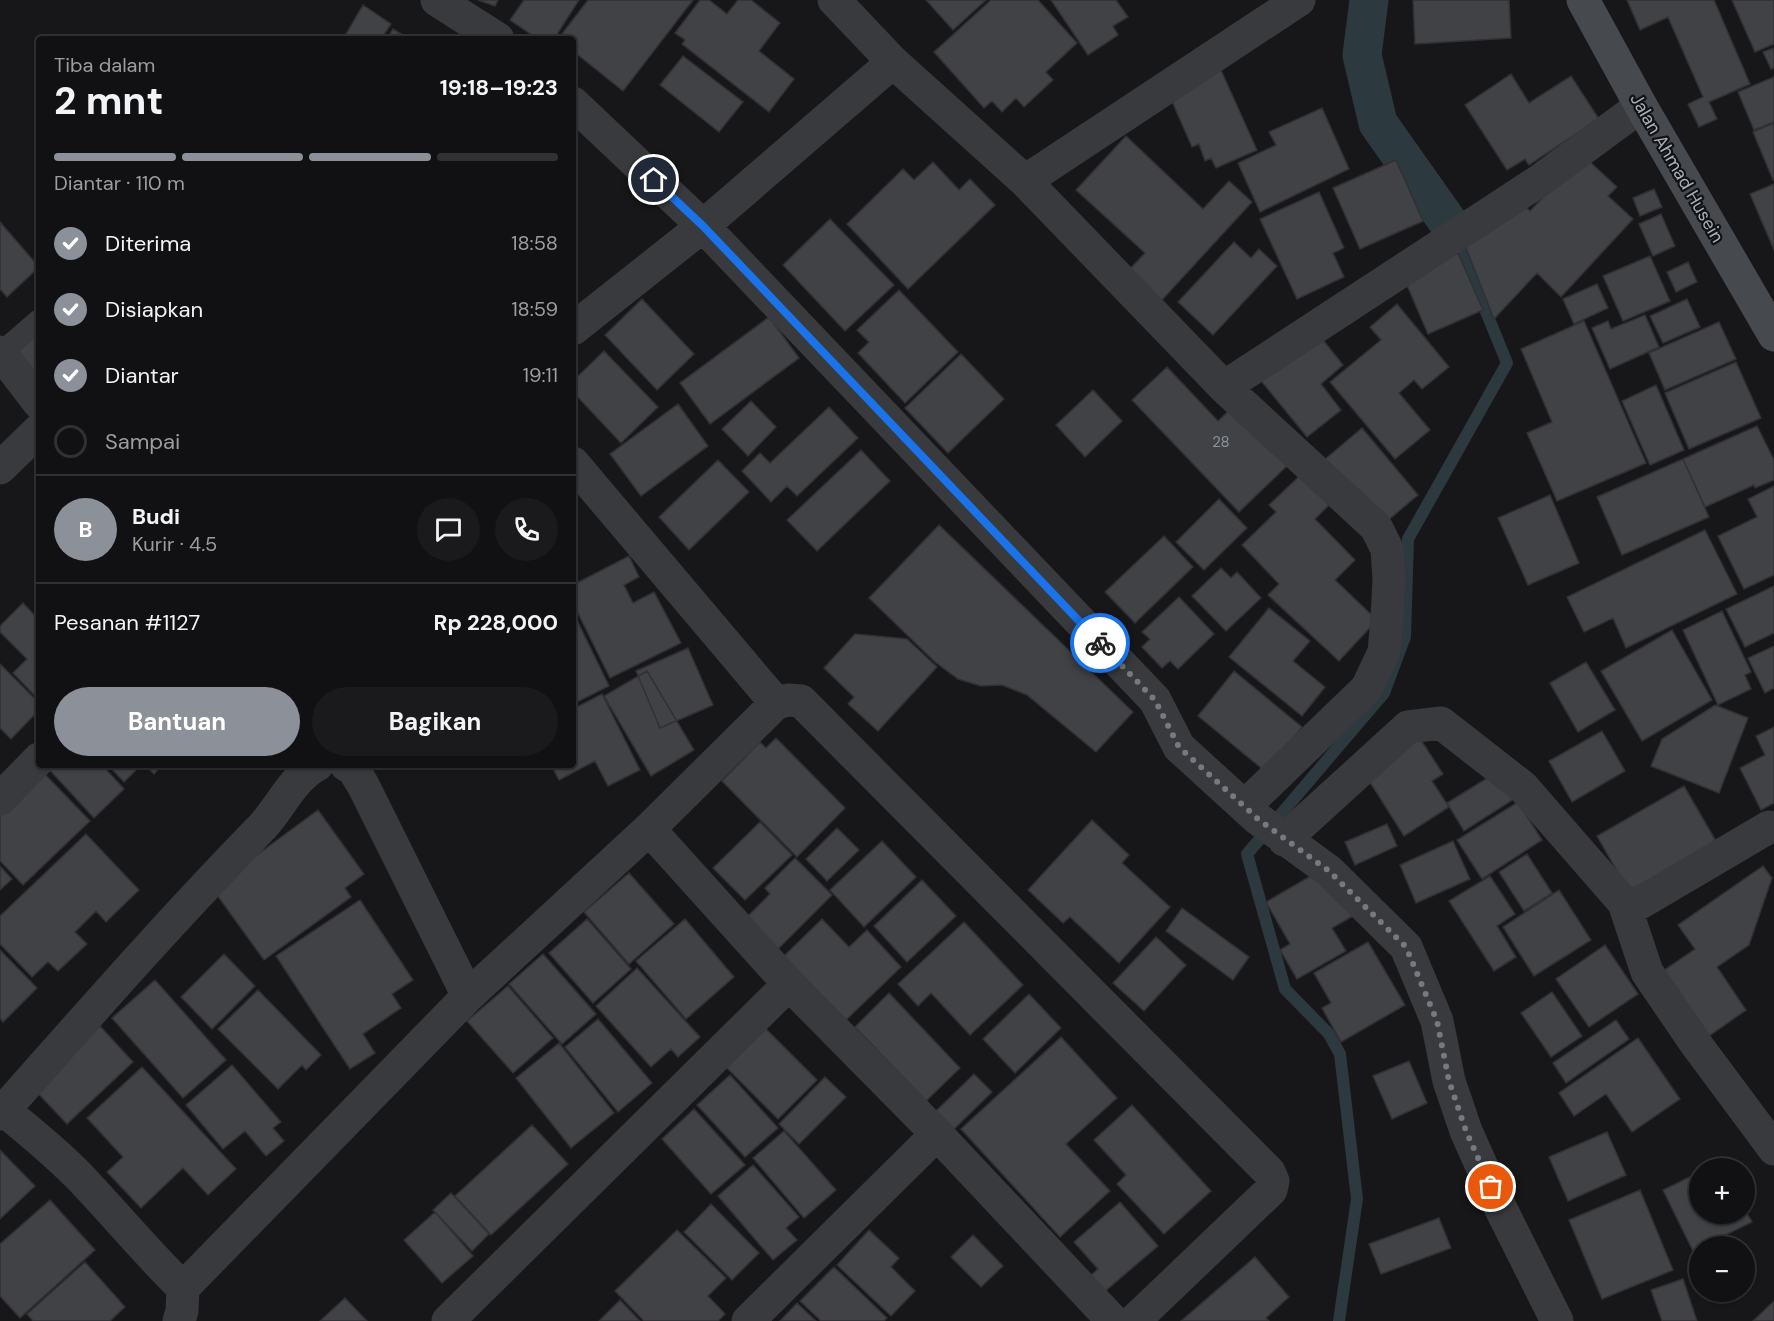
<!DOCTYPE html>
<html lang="id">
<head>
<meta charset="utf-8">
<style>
  body { margin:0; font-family:"DM Sans",sans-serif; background:#1a1a1c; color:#f1f3f6; height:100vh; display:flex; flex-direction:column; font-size:22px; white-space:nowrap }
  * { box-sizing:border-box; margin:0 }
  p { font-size:20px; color:#9c9da0 }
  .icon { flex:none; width:33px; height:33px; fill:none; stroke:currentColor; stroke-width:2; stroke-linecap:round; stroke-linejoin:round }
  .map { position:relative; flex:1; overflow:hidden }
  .sheet { position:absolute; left:36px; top:36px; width:540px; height:732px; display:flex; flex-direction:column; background:#111113; border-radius:6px; box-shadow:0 2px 4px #0004,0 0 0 2px #303133 }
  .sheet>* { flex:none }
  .fabs { position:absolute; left:1689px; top:1158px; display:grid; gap:12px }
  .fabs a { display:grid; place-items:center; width:66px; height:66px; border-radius:50%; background:#111113; box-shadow:0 2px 4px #0004,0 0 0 2px #303133; font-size:30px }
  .pin { position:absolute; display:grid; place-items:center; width:51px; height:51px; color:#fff; margin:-26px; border:3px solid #fff; border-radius:50%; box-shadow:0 2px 6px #0007 }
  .courier { position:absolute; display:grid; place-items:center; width:60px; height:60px; margin:-30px; border:4px solid #1a73e8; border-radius:50%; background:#fff; color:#222; box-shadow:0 2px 8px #0007 }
  .headline em { font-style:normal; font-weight:700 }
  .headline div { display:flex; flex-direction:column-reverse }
  .headline { display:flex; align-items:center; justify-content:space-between; height:102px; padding:0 18px }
  h1 { font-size:39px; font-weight:700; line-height:45px }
  .bar { display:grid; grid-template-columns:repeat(4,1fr); gap:9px 6px; align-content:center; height:72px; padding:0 18px }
  .bar i { height:8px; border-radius:4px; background:#303133 }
  .bar .selected { background:#8c9099 }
  .bar p { grid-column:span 4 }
  .line { display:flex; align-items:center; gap:15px; padding:0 18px; border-top:2px solid #303133 }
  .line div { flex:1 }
  .round { display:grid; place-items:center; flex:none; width:63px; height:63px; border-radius:32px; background:#1a1a1c }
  ol { padding:0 18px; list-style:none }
  li { display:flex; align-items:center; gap:18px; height:66px }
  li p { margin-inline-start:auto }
  li .icon { padding:6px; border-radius:50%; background:#8c9099; color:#fff; stroke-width:4 }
  li:last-child { color:#9c9da0 }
  li i { width:33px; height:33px; border:3px solid #303133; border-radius:50% }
  .action { display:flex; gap:12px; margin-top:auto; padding:12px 18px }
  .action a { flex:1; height:69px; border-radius:36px; background:#8c9099; color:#fff; font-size:24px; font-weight:700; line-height:69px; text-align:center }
  .action a+a { background:#1a1a1c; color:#f1f3f6 }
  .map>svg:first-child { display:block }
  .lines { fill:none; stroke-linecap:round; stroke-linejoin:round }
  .stream { stroke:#2c393e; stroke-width:12 }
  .canal { stroke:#2c393e; stroke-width:39 }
  .building { fill:#414246; stroke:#313135; stroke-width:1.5 }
  .service { stroke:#383a3e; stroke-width:22 }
  .minor { stroke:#383a3e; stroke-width:33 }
  .secondary { stroke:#46494e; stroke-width:33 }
  .done { stroke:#757a82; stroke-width:6; stroke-dasharray:0 10.8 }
  .route { stroke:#1a73e8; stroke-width:8 }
  .labels { text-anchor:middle; stroke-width:4.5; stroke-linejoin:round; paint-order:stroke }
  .number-label { font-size:15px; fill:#8e949d }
  .street-label { font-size:18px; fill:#a8b0ba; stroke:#121214 }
</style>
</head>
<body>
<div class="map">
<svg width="1774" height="1321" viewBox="0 0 1774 1321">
  <rect width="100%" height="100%" fill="#171719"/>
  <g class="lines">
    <path class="stream" d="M1339,1321L1357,1199L1340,1054L1329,1034L1285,989L1247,854L1384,693L1405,637L1408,539L1507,363L1456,238"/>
    <path class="canal" d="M1369,0L1362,55L1378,123L1450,225"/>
  </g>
  <path class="building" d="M478,0H498L495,6Z
    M524,0H579L554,39H538L510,20Z
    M588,0H693L623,91L573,51V39H558Z
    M700,0H709L727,14L738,0H751L780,23L759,51L794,79L769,112L682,44L685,40L675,33Z
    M926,0H986L953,30Z
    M991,0H1038L1077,43L1046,72L1053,80L1024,107L1016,98L1002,112L992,101L984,108L934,52Z
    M1051,0H1116L1128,17L1113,26L1118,35L1088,55Z
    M1413,0H1509L1511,38L1415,44Z
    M1627,0H1714L1750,84L1709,102L1717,119L1699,127L1688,104L1703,97L1668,17L1640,30Z
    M1732,0H1774V44L1755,52Z
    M363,5L391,24L381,39H343Z
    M393,29L409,39H387Z
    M1774,48V68L1771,69L1763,52Z
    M683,56L743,102L719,132L660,85Z
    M1220,68L1257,150L1216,168L1211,158L1205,161L1199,144L1192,147L1168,92Z
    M1511,74L1529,103L1571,76L1599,119L1529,165L1525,159L1507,170L1465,105Z
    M1774,77V122L1754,130L1738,92Z
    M1322,108L1349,169L1260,212L1238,163L1276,145L1269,132Z
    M1774,123V180H1773L1753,132Z
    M1126,136L1203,209L1229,181L1252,202L1161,301L1129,270L1145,253L1076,190Z
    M1396,160L1423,221L1360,249L1333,188Z
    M1588,160L1617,187L1608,196L1633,219L1561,297L1537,273L1494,319L1462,238L1515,197L1530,211L1569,170Z
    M933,162L959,190L970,179L995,205L908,289L847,224L903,169L914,180Z
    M1774,184V250L1750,194Z
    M1654,189L1662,207L1640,216L1633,198Z
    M1319,192L1344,248L1333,253L1344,277L1297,299L1260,219Z
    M1661,214L1675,246L1653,256L1639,224Z
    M830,219L894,285L845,331L783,265Z
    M0,222L39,267L7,297L0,289Z
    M1234,242L1251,258L1259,249L1277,266L1213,335L1178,302Z
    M1458,253L1483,310L1428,334L1403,276Z
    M1650,256L1670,301L1623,321L1603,276Z
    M1688,262L1697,282L1676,292L1667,272Z
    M1597,284L1608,308L1574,324L1563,299Z
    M899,290L958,352L905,403L858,353L869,342L857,330Z
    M642,299L694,354L657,390L605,335Z
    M1687,299L1700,327L1663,343L1650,316Z
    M1397,304L1449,367L1422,389L1414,380L1399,393L1430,430L1395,459L1330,382L1381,340L1370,327Z
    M1645,315L1659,347L1610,369L1592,328L1608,321L1611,329Z
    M769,317L799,358L710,424L680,383Z
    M1584,321L1646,463L1557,501L1527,433L1552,422L1521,349Z
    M1719,322L1736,359L1665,390L1649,353Z
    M39,330V382L14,348Z
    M1315,330L1343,365L1321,384L1341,410L1307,437L1258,377Z
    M604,351L658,407L621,443L573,392V381Z
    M961,354L1004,399L948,453L905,408Z
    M1736,362L1761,418L1689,449L1665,393Z
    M1167,367L1218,421L1235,405L1290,463L1239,512L1132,400Z
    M1656,385L1684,450L1650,465L1622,401Z
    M1093,390L1122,421L1085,457L1056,425Z
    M751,401L776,427L748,456L722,429Z
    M678,404L708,446L641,496L610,454Z
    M829,407L858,438L797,496L787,486L771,502L742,471L760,453L770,463Z
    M1757,426L1774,460V480L1755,488L1754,485L1705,507L1683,459Z
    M1362,428L1418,495L1380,527L1324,460Z
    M861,450L890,481L817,551L787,520Z
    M1683,459L1709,517L1622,555L1597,497Z
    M718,460L749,492L689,550L659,517Z
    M1309,467L1337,497L1315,519L1355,560L1335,580L1377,620L1339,661L1268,595L1279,584L1242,545L1276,512L1269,505Z
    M1774,486V575L1744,589L1718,536L1757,517L1748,499Z
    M1550,495L1579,563L1528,585L1498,518Z
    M1219,499L1247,528L1204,570L1176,542Z
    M939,525L1133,712L1096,752L1027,695L1002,685L981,686L958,679L935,662L869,598Z
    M1705,530L1737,594L1626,648L1613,618L1584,632L1567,597Z
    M1164,536L1193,567L1135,623L1105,592Z
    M629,556L639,577L624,585L633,603L654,592L681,643L610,678L573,603V585Z
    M1221,568L1231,578L1237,572L1261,598L1226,631L1192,596Z
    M1774,586V633L1745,647L1726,609Z
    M1179,597L1214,634L1178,669L1170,661L1162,668L1142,647L1150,639L1142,632Z
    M23,603L39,620V700L13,673L27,659L0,632V626Z
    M1269,608L1310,641L1293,661L1325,687L1302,716L1229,657Z
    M1722,611L1751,672L1745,675L1751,689L1718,705L1683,630Z
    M573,612L609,686L573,704Z
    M1672,630L1712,700L1642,741L1601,671Z
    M855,634L907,639L937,667L878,731L848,704L854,697L824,668Z
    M1774,646V688L1765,693L1748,658Z
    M688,648L713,705L660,728L636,671Z
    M1586,662L1615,710L1578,732L1550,683Z
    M0,664L39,703V710L11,739L0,728Z
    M647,671L694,750L651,776L604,696Z
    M1234,671L1302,727L1266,772L1198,716Z
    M602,694L640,770L608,786L595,761L559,780L551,765H573V709Z
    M1715,705L1748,718L1719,793L1651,766L1662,739Z
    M1774,727V803L1761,810L1740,768L1765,755L1756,736Z
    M1602,731L1625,771L1572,802L1549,761Z
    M1419,737L1443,774L1432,781L1449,807L1404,836L1364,773Z
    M776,738L845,808L797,857L722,781L760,742L766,748Z
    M45,765H102L124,789L94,818Z
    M108,765H141L124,782Z
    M145,765H162L154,774Z
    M41,770L90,821L23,885L0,861V809Z
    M1497,772L1514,799L1464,831L1447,803Z
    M1684,786L1720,848L1633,899L1597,836Z
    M1518,802L1542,840L1482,879L1457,840Z
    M318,810L364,874L345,888L351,897L264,960L212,888Z
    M1092,820L1129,855L1122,863L1170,907L1119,963L1070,917L1063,923L1028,890Z
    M760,822L792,855L745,900L713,868Z
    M1387,824L1397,846L1355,865L1345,842Z
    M837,828L859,850L827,881L806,859Z
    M86,834L139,890L106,922L96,911L75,932L87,944L58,971L48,962L32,977L0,944V916Z
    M882,841L916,877L864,927L830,890Z
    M1453,841L1470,879L1416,903L1400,865Z
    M1527,854L1552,893L1524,911L1499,872Z
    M795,858L832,895L776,951L745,919L770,894L765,888Z
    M0,866L12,879L0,890Z
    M1763,866L1772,878L1749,945L1717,967L1746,1010L1702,1041L1657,975L1695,949L1678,925Z
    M629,873L674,924L629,964L584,912Z
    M1316,873L1358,913L1332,928L1346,951L1297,979L1280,950L1290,944L1266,902Z
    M1490,876L1515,914L1497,926L1516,957L1494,971L1449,901Z
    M922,880L956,916L907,962L874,926Z
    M1559,890L1591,940L1534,976L1503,927Z
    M360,900L413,980L392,994L401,1008L363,1034L375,1053L350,1069L276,956Z
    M1182,908L1249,957L1233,980L1166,931Z
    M587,919L631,969L593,1003L549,953Z
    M685,919L734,977L686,1019L636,961Z
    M822,919L849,947L867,930L901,967L845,1021L784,956Z
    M964,922L1023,985L970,1035L931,993L918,1006L898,984Z
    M1156,937L1186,965L1144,1011L1113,983Z
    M1368,942L1405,1005L1341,1042L1322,1008L1331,1003L1314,973Z
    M1605,945L1638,994L1589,1027L1556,979Z
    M0,950L37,988L3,1022L0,1018Z
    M224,954L255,986L212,1029L181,997Z
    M543,954L596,1014L562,1044L509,984Z
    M637,968L700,1037L678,1057L671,1049L651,1067L596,1006Z
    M155,980L226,1060L183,1098L112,1018Z
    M508,986L553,1038L513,1073L467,1021Z
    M258,990L321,1055L306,1070L302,1065L278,1089L218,1029Z
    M1552,992L1582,1036L1551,1057L1521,1013Z
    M889,993L960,1068L926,1101L855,1027Z
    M1029,994L1061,1028L1015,1073L983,1039Z
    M598,1019L652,1083L618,1112L565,1047Z
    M1616,1020L1629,1039L1566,1083L1553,1063Z
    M100,1026L133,1062L67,1124L33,1088Z
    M763,1026L817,1080L778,1119L724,1065Z
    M1061,1037L1117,1098L1066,1144L1110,1191L1060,1237L961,1129Z
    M1638,1038L1680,1099L1632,1132L1606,1094L1574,1116L1559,1093Z
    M559,1043L614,1113L571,1148L516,1078Z
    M1409,1061L1427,1103L1392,1119L1373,1076Z
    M232,1065L281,1122L273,1128L284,1141L266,1156L245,1131L223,1149L186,1105Z
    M142,1067L236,1169L208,1195L183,1168L141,1208L107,1172L123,1157L87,1118Z
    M974,1074L992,1092L954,1129L936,1111Z
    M730,1075L778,1128L745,1157L697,1105Z
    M825,1077L846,1097L799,1144L779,1124Z
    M1132,1105L1211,1191L1164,1234L1117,1184L1126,1175L1094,1140Z
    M694,1109L745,1165L711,1194L662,1139Z
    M532,1125L568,1164L491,1235L455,1196Z
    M784,1131L836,1190L804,1218L753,1158Z
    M1607,1132L1626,1175L1568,1201L1549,1157Z
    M0,1150L35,1186L0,1219Z
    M1722,1161L1725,1168H1706Z
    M753,1165L799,1217L786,1228L797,1240L773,1260L718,1196Z
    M1700,1172V1214H1744V1208L1752,1222L1693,1251L1663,1190Z
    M1640,1190L1673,1270L1602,1299L1569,1220Z
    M451,1193L489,1234L472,1251L433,1210Z
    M50,1200L95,1250L20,1318L0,1296V1244Z
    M1120,1202L1158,1246L1103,1293L1089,1277L1098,1269L1074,1242Z
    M711,1204L759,1253L732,1280L684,1232Z
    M435,1212L473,1256L442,1283L404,1240Z
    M1439,1218L1451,1248L1381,1274L1369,1244Z
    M677,1230L726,1278L708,1296L725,1314L718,1321H644L615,1291Z
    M869,1230L899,1258L891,1267L915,1291L891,1316L837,1265Z
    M973,1235L1003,1266L981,1287L951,1257Z
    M1255,1257L1289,1297L1266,1318L1269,1321H1181Z
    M85,1262L125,1307L110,1321H33L27,1314Z
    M834,1267L887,1318L884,1321H821L800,1301Z
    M1683,1279L1697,1321H1662L1651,1290Z
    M345,1298L367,1321H320Z
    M620,1300L640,1321H599Z
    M1774,1301V1321H1753Z
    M797,1303L816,1321H780Z"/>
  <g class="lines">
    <path class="service" d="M1,353L39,320"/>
    <path class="minor" d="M437,0L498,39
      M834,0L893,62L1025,181L1224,387L1376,527L1387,549L1389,579L1387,618L1384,652L1367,688L1245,806
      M573,103L703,226L1155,700L1179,747L1258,819L1329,871L1406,947L1437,1021L1449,1081L1466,1131L1499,1205L1557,1321
      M1025,181L1299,0
      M573,329L703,226L893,62
      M0,352L39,403
      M1224,387L1539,181L1641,106
      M573,463L776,703
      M0,468L39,430
      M346,765L353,769L363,785L468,996
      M0,799L39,759
      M649,829L789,984L937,1134L1113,1321
      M1284,840L1408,727L1441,723L1523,787L1624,903H1640L1769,827
      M1624,903L1647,972L1696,1044L1774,1149
      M0,1106L4,1110C89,1014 173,918 263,826C281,806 293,778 317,765
      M0,1114L4,1110C33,1135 63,1158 89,1187C121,1221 150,1256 183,1288L468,996L649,829L776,703L788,700L801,701L1269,1172L1273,1181L1271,1190L1134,1321
      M179,1321L182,1311L183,1288
      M448,1321L789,984
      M748,1321L937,1134"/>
    <path class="secondary" d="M1583,0L1641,106L1774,335"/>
  </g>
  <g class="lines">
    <path class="done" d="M1100,643L1155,700L1179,747L1258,819L1329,871L1406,947L1437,1021L1449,1081L1466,1131L1491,1187"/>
    <path class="route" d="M654,180L703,226L1100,643"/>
  </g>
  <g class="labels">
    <g class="number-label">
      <text x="1221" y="447">28</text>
    </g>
    <g class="street-label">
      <text transform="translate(1677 168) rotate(60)" y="6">Jalan Ahmad Husein</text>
    </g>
  </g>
</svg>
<div class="fabs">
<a>+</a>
<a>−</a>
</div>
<div class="pin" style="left:1491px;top:1187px;background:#ea580c"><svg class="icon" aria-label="bag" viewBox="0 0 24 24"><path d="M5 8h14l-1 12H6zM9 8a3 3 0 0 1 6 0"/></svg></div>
<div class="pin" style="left:654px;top:180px;background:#1f2937"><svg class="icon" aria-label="home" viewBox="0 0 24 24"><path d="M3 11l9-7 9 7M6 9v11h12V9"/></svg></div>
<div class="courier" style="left:1100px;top:643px"><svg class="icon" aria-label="bike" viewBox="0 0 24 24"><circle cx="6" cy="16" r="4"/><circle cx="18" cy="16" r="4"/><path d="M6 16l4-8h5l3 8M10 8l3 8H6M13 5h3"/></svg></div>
<section class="sheet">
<div class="headline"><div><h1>2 mnt</h1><p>Tiba dalam</p></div><em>19:18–19:23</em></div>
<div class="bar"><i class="selected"></i><i class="selected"></i><i class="selected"></i><i></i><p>Diantar · 110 m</p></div>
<ol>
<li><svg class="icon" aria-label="check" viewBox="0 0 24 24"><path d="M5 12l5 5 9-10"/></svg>Diterima<p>18:58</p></li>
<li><svg class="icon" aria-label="check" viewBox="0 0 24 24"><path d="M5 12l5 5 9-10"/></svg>Disiapkan<p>18:59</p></li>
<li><svg class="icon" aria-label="check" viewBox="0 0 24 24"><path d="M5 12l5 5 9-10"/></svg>Diantar<p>19:11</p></li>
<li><i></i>Sampai</li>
</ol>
<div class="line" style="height:108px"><b class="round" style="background:#8c9099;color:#fff">B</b><div><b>Budi</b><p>Kurir · 4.5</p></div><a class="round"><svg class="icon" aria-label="chat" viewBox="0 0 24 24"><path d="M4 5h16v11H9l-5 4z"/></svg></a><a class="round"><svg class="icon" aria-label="phone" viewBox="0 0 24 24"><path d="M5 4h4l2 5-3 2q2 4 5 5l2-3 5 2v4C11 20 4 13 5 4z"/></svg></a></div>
<div class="line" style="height:78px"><div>Pesanan #1127</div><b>Rp 228,000</b></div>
<div class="action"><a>Bantuan</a><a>Bagikan</a></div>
</section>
</div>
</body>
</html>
